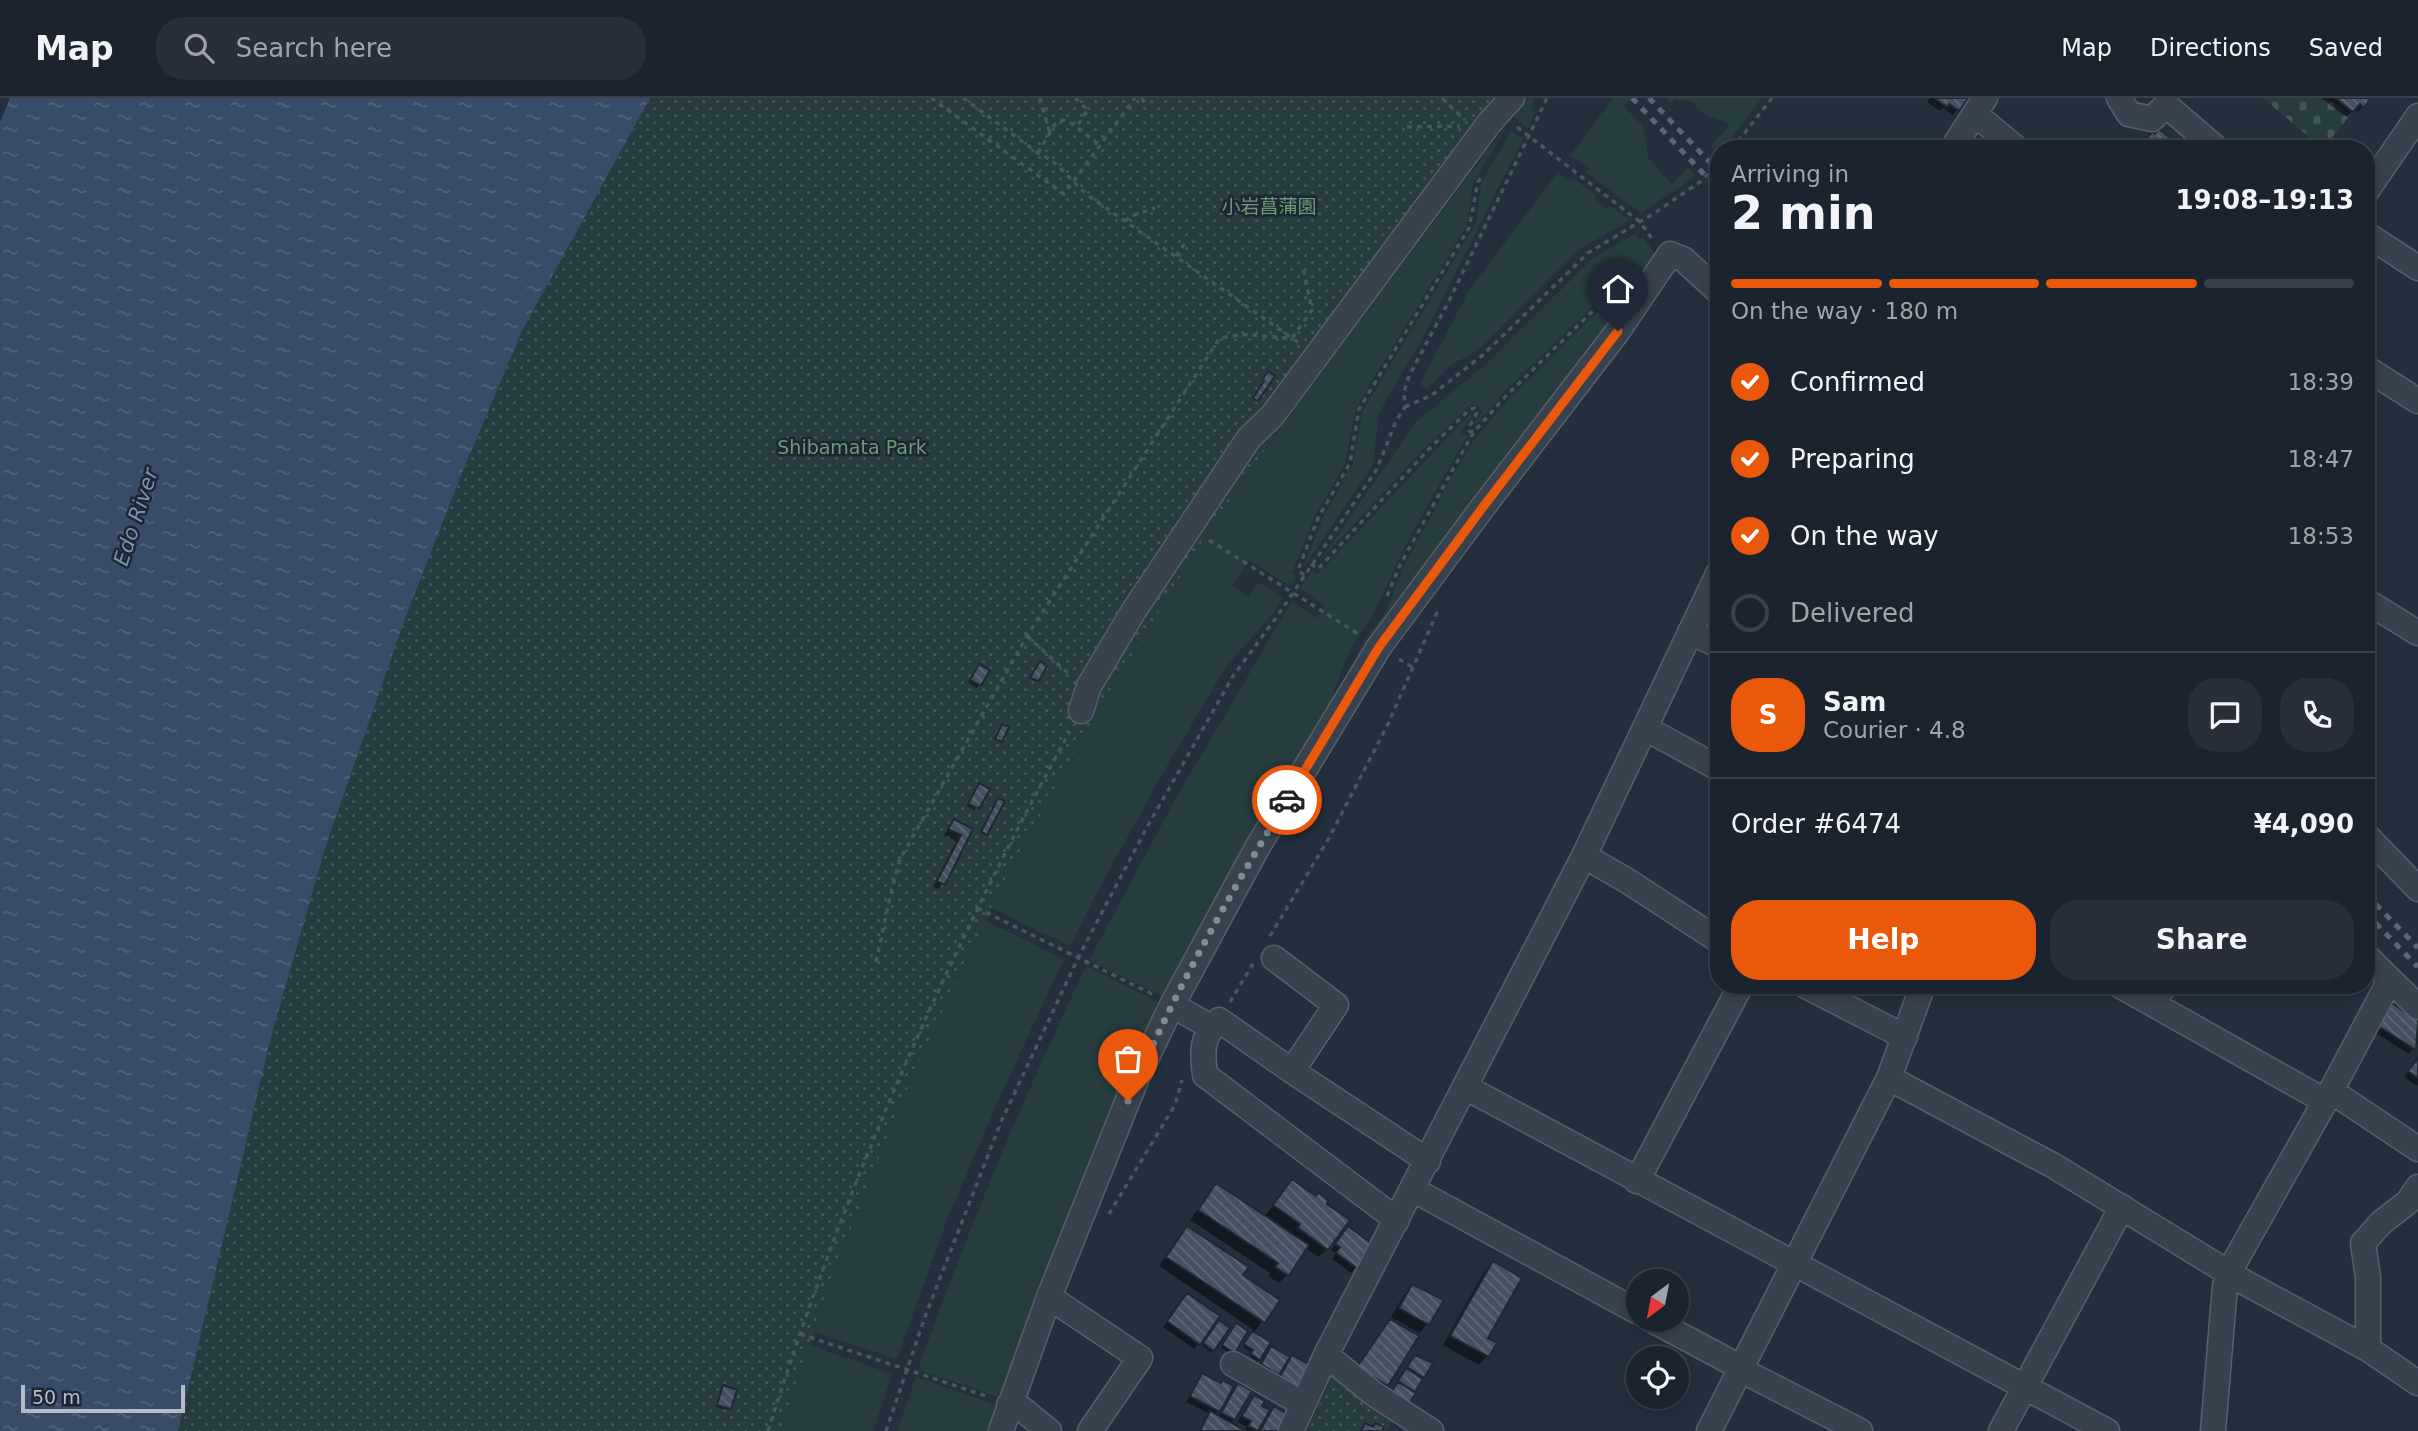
<!DOCTYPE html>
<html lang="en">
<head>
<meta charset="utf-8">
<style>
  body { margin:0; font-family:"DejaVu Sans","Noto Sans JP",sans-serif; background:#282f3a; color:#f1f3f6; height:100vh; display:flex; flex-direction:column; font-size:26px; white-space:nowrap }
  * { box-sizing:border-box; margin:0 }
  p { font-size:23px; color:#a0a4aa }
  .icon { flex:none; width:38px; height:38px; fill:none; stroke:currentColor; stroke-width:2; stroke-linecap:round; stroke-linejoin:round }
  .map { position:relative; flex:1; overflow:hidden }
  .drawer { position:absolute; left:1710px; top:42px; width:665px; height:854px; display:flex; flex-direction:column; background:#1b232e; border-radius:28px; box-shadow:0 4px 10px #0003,0 0 0 2px #39404a }
  .drawer>* { flex:none }
  .needle { width:46px; rotate:212deg }
  .fabs { position:absolute; left:1626px; top:1171px; display:grid; gap:14px }
  .fabs a { display:grid; place-items:center; width:63px; height:63px; border-radius:50%; background:#1b232e; box-shadow:0 4px 10px #0003,0 0 0 2px #39404a; font-size:35px }
  .scale { position:absolute; left:21px; bottom:18px; width:164px; box-sizing:border-box; padding-left:7px; border:4px solid #b4bcc9; border-top:0; font-size:19px; line-height:24px; white-space:nowrap; color:#b4bcc9; -webkit-text-stroke:5px #1d2633; paint-order:stroke }
  .pin { position:absolute; display:grid; place-items:center; width:60px; height:60px; color:#fff; margin:-72px -30px; border-radius:50% 50% 50% 0; rotate:-45deg; box-shadow:0 0 7px #0007 }
  .pin .icon { rotate:45deg }
  .courier { position:absolute; display:grid; place-items:center; width:70px; height:70px; margin:-35px; border:5px solid #ea580c; border-radius:50%; background:#fff; color:#222; box-shadow:0 2px 9px #0007 }
  .head em { font-style:normal; font-weight:700 }
  .head div { display:flex; flex-direction:column-reverse }
  .head { display:flex; align-items:center; justify-content:space-between; height:119px; padding:0 21px }
  h1 { font-size:46px; font-weight:700; line-height:52px }
  .bar { display:grid; grid-template-columns:repeat(4,1fr); gap:10px 7px; align-content:center; height:84px; padding:0 21px }
  .bar i { height:9px; border-radius:5px; background:#39404a }
  .bar .active { background:#ea580c }
  .bar p { grid-column:span 4 }
  .line { display:flex; align-items:center; gap:18px; padding:0 21px; border-top:2px solid #39404a }
  .line div { flex:1 }
  .round { display:grid; place-items:center; flex:none; width:74px; height:74px; border-radius:28px; background:#282f3a }
  ol { padding:0 21px; list-style:none }
  li { display:flex; align-items:center; gap:21px; height:77px }
  li p { margin-inline-start:auto }
  li .icon { padding:7px; border-radius:50%; background:#ea580c; color:#fff; stroke-width:4 }
  li:last-child { color:#a0a4aa }
  li i { width:38px; height:38px; border:4px solid #39404a; border-radius:50% }
  .action { display:flex; gap:14px; margin-top:auto; padding:14px 21px }
  .action a { flex:1; height:80px; border-radius:28px; background:#ea580c; color:#fff; font-size:28px; font-weight:700; line-height:80px; text-align:center }
  .action a+a { background:#282f3a; color:#f1f3f6 }
  header { display:flex; align-items:center; gap:42px; box-sizing:border-box; height:98px; padding:0 35px; background:#1b232e; border-bottom:2px solid #39404a }
  header strong { font-size:33px }
  nav { display:flex; gap:38px; margin-inline-start:auto; font-size:24px }
  .search { width:490px; height:63px; background:#282f3a; display:flex; align-items:center; gap:18px; box-sizing:border-box; padding:0 24px; border-radius:28px; color:#a0a4aa; font-size:26px }
  .map>svg:first-child { display:block }
  .green { fill:#263c3f }
  .cemetery { fill:url(#cemetery-stones) }
  .park { fill:url(#park-dots) }
  .water { fill:url(#water-ripples) }
  .shadow { fill:#0007; fill-rule:evenodd }
  .building { fill:url(#building-back-hatch); stroke:#1f2835; stroke-width:2 }
  .lines { fill:none; stroke-linecap:round; stroke-linejoin:round }
  .minor-casing { stroke:#565f6c; stroke-width:27 }
  .path { stroke:#44595c; stroke-width:3.5; stroke-dasharray:5 5; stroke-linecap:butt }
  .minor { stroke:#38414e; stroke-width:24 }
  .rail { stroke:#5a6575; stroke-width:5; stroke-dasharray:7 7; stroke-linecap:butt }
  .done { stroke:#828b98; stroke-width:7; stroke-dasharray:0 12.6 }
  .route { stroke:#ea580c; stroke-width:9 }
  .labels { text-anchor:middle; stroke-width:5; stroke-linejoin:round; paint-order:stroke }
  .park-label { font-size:19px; fill:#6b9a76; stroke:#1d2633 }
  .water-label { font-size:21px; font-style:italic; fill:#7c92b1; stroke:#1d2633 }
</style>
</head>
<body>
<header>
<strong>Map</strong>
<div class="search"><svg class="icon" aria-label="search" viewBox="0 0 24 24"><circle cx="10" cy="10" r="6"/><path d="M15 15l6 6"/></svg>Search here</div>
<nav><a>Map</a><a>Directions</a><a>Saved</a></nav>
</header>
<div class="map">
<svg width="2418" height="1333" viewBox="0 0 2418 1333">
  <defs>
    <pattern id="cemetery-stones" width="16" height="16" patternUnits="userSpaceOnUse" patternTransform="scale(1.75)"><rect width="16" height="16" fill="#263c3f"/><path d="M2 7V4a2 2 0 0 1 4 0v3zM10 15v-3a2 2 0 0 1 4 0v3z" fill="#435659"/></pattern>
    <pattern id="park-dots" width="8" height="8" patternUnits="userSpaceOnUse" patternTransform="scale(1.75)"><rect width="8" height="8" fill="#263c3f"/><path d="M2 2h.1M6 6h.1" fill="none" stroke="#435659" stroke-width="1.8" stroke-linecap="round"/></pattern>
    <pattern id="water-ripples" width="26" height="14" patternUnits="userSpaceOnUse" patternTransform="scale(1.75)"><rect width="26" height="14" fill="#394c67"/><path d="M2 4q2-2 4 0t4 0M15 11q2-2 4 0t4 0" fill="none" stroke="#53647b"/></pattern>
    <pattern id="building-back-hatch" width="6" height="6" patternUnits="userSpaceOnUse" patternTransform="scale(1.75)"><rect width="6" height="6" fill="#455162"/><path d="M-1 5l2 2M0 0l6 6M5-1l2 2" fill="none" stroke="#5d6877"/></pattern>
  </defs>
  <rect width="100%" height="100%" fill="#242f3e"/>
  <path class="green" d="M1525,0H1535L1531,10L1535,14L1528,30L1513,18Z
    M1613,0H1633L1624,8L1644,30L1648,60L1672,86L1688,70L1696,78L1641,115L1586,74L1589,70L1570,58Z
    M1666,0H1762L1723,51H1718V56L1711,48L1728,30L1729,25L1707,18L1691,4L1675,1L1671,6Z
    M1505,31L1473,86L1467,127L1356,310L1345,366L1315,418L1292,475L1297,478L1293,486L1290,484L1288,487L1249,462L1232,488L1248,499L1258,484L1283,500L1274,514L1226,569L1164,673L1095,798L1070,848L992,810L991,807C1058,681 1126,555 1206,437C1300,298 1403,166 1503,32Z
    M1511,33L1523,41L1423,239L1379,315L1373,367L1303,470L1323,419L1353,365L1362,314L1476,125L1481,85Z
    M1558,74L1571,84L1574,81L1597,98L1595,101L1606,110L1610,108L1630,122L1581,150L1481,249L1446,271L1427,291L1420,286L1470,191Z
    M1635,136L1639,142L1643,139L1656,157L1626,189L1615,187L1502,296L1476,327L1474,326L1483,313L1474,306L1470,307L1424,351L1319,464L1415,325L1485,267L1593,160Z
    M1620,198L1626,202L1341,598L1360,549L1385,515L1403,470L1454,375L1474,342L1506,304L1612,199Z
    M1471,315L1473,317L1460,334L1467,338L1406,446L1376,511L1351,549L1333,596L1332,614L1168,901L1089,862L1176,700L1292,503L1317,520L1325,508L1300,490L1312,473L1317,477Z
    M986,823L1064,861L998,1003L946,1124L897,1261L815,1234L813,1231C855,1116 899,1000 952,889C960,872 974,834 986,823Z
    M1086,868L1165,907L1005,1301L918,1272C966,1134 1023,1001 1086,868Z
    M810,1247L892,1276L873,1333H780L808,1249Z
    M916,1279L1002,1309L994,1333H897Z"/>
  <path class="cemetery" d="M2263,0H2327L2350,17L2323,51Z"/>
  <path class="park" d="M650,0H1525L1276,335L1205,439L1093,620L991,807L992,810C923,945 866,1087 813,1231L815,1234L810,1247L808,1249L780,1333H178L271,939L325,751L403,526L460,380L522,233Z
    M1333,1276L1395,1318L1387,1333H1312L1308,1331Z"/>
  <path class="water" d="M10,0H650L522,233L460,380L403,526L325,751L271,939L178,1333H0V24Z"/>
  <path class="shadow" d="M1930,0H1966L1953,17L1943,10L1940,13L1927,4Z
    M2321,0H2369L2358,14L2354,11L2347,19Z
    M977,570L988,573L977,590L969,585Z
    M977,690L987,692L975,712L967,708Z
    M954,723L971,731L943,786L938,791L933,789L956,743L944,737Z
    M2389,905L2418,926V945L2409,956L2371,932Z
    M2418,960V987L2417,988L2404,979Z
    M1293,1083L1327,1151L1319,1159L1305,1150L1287,1177L1279,1185L1268,1178L1270,1175L1190,1122L1216,1087L1264,1119Z
    M1188,1130L1241,1178L1278,1203L1255,1233L1159,1168L1179,1138Z
    M1348,1130L1373,1148L1351,1175L1332,1161L1336,1155L1331,1152Z
    M1493,1165L1486,1240L1495,1245L1487,1258L1479,1267L1443,1247L1484,1174Z
    M1413,1188L1441,1202L1427,1226L1419,1235L1391,1219L1404,1197Z
    M1182,1202L1199,1245L1194,1251L1163,1229Z
    M1390,1223L1387,1287L1381,1292L1353,1275Z
    M1217,1227L1213,1252L1211,1254L1202,1248Z
    M1234,1229V1254L1232,1256L1221,1250Z
    M1250,1237L1259,1261L1257,1263L1250,1258L1252,1254L1243,1249Z
    M1269,1253L1283,1269L1293,1259L1274,1288L1283,1272L1276,1278L1260,1269Z
    M1413,1261L1423,1279L1405,1308L1388,1301Z
    M1203,1277L1229,1301L1239,1287L1234,1321L1230,1326L1243,1333H1199L1210,1316L1186,1304ZM1223,1309L1218,1319L1214,1317Z
    M722,1292L729,1310L727,1312L716,1309Z
    M1254,1299L1260,1308L1268,1313L1256,1333H1244L1247,1329L1237,1324Z"/>
  <path class="building" d="M1934,0H1968L1959,13L1949,6L1947,9Z
    M2335,0H2371L2364,10L2360,6L2353,14Z
    M2159,31L2177,46L2179,44L2187,51L2139,50L2152,34L2155,36Z
    M1268,273L1275,278L1258,303L1253,300L1264,283L1262,282Z
    M1040,563L1047,568L1039,583L1030,580Z
    M979,566L990,572L981,588L970,582Z
    M1002,626L1009,629L1002,644L995,641Z
    M979,685L990,691L979,711L968,706Z
    M998,700L1005,703L987,737L981,734Z
    M954,721L973,731L945,787L937,783L961,737L948,731Z
    M2389,903L2418,923L2416,952L2375,926Z
    M2418,960V980L2408,973Z
    M1292,1081L1316,1098L1318,1094L1328,1102L1327,1106L1350,1122L1328,1152L1298,1130L1300,1126L1273,1107Z
    M1216,1085L1309,1147L1289,1178L1275,1169L1278,1165L1198,1112Z
    M1187,1128L1249,1169L1243,1177L1280,1202L1265,1225L1166,1159Z
    M1348,1128L1375,1148L1358,1171L1336,1155L1340,1149L1335,1146Z
    M1493,1163L1522,1180L1488,1240L1497,1245L1489,1259L1450,1238Z
    M1412,1186L1444,1202L1429,1227L1399,1210Z
    M1187,1195L1220,1218L1200,1247L1167,1223Z
    M1390,1221L1419,1238L1388,1288L1357,1269Z
    M1219,1222L1230,1230L1214,1253L1203,1245Z
    M1236,1225L1248,1233L1235,1255L1222,1247Z
    M1252,1233L1271,1244L1260,1262L1251,1256L1253,1252L1244,1246Z
    M1271,1248L1290,1259L1279,1277L1261,1266Z
    M1292,1257L1311,1267L1297,1292L1278,1282Z
    M1415,1257L1433,1265L1424,1280L1407,1269Z
    M1406,1270L1423,1281L1415,1294L1398,1283Z
    M1202,1275L1221,1285L1222,1282L1234,1288L1220,1314L1190,1298Z
    M1398,1284L1416,1295L1407,1309L1389,1298Z
    M1238,1285L1252,1293L1235,1322L1221,1315Z
    M723,1287L737,1292L731,1311L717,1307Z
    M1254,1297L1265,1303L1262,1308L1270,1312L1258,1333L1248,1328L1251,1323L1242,1318Z
    M1274,1308L1288,1317L1279,1333H1260Z
    M1210,1313L1246,1333H1200Z
    M1365,1325L1373,1329L1375,1325L1384,1329L1382,1333H1361Z"/>
  <g class="lines">
    <g class="minor-casing">
      <path id="minor" d="M2119,0L2129,16L2152,21L2166,7L2217,51
        M1975,16L2017,51
        M1952,51L1985,0
        M2366,94L2418,18
        M2366,136L2418,170
        M2366,270L2418,303
        M2366,503L2418,535
        M1690,534L1718,547
        M1081,613L1089,588L1133,514L1249,340L1272,318L1490,24L1512,0
        M1645,630L1718,670
        M2366,737L2418,791
        M1584,758L1626,782L1718,842
        M2366,858L2418,909
        M1274,860L1336,907L1292,973L1428,1063
        M1804,887L1905,939
        M2119,887L2325,1003
        M2154,906L2164,887
        M1172,907L1211,929
        M1292,973L1219,922C1201,939 1202,954 1205,977L1397,1122
        M1889,980L2054,1068L2242,1183L2368,1251L2418,1285
        M1465,989L2107,1333
        M2331,993L2418,1051
        M1637,1083L1741,887
        M1412,1091L1638,1214
        M1049,1199L1140,1260L1090,1333
        M1652,1222L1742,1270
        M2368,1251V1179L2363,1145L2382,1124L2408,1104L2418,1089
        M1326,1257L1374,1296L1431,1333
        M1233,1266L1303,1306
        M1741,1272L1860,1333
        M1009,1307L1022,1311L1049,1333
        M1001,1333L1049,1199L1136,982L1172,907L1257,750L1379,549L1483,409L1618,233L1670,156L1683,161L1718,193
        M1291,1333L1326,1257L1584,758L1718,476
        M1709,1333L1889,980L1923,887
        M2001,1333L2122,1109
        M2213,1333L2225,1188L2229,1174L2331,993L2390,882"/>
    </g>
    <path class="path" d="M931,0L1064,96L1135,0
      M963,0L1038,55C1057,63 1068,80 1083,93C1089,98 1096,103 1102,107L1299,245
      M1040,0L1050,35
      M1075,0L1088,12L1076,29
      M1142,0L1146,7
      M1442,0L1465,22
      M1407,29L1460,28
      M1517,29L1640,124L1653,142
      M1732,51L1772,0
      M1038,55L1055,26L1062,22L1068,23L1100,47
      M1125,123L1131,118L1155,110
      M1176,158L1186,144
      M1405,309L1432,297L1484,256L1588,155L1656,114L1700,84L1718,66
      M1209,442L1360,537
      M1311,466L1318,471L1428,352L1469,312L1474,310L1478,313L1469,329V333L1473,334
      M1304,477L1298,472L1318,420L1350,365L1359,311L1469,130L1478,84L1483,76
      M1387,498L1400,467L1473,335L1504,300L1610,196L1617,193
      M1027,538L1069,576
      M1399,561L1412,569
      M977,810L1152,896
      M1270,838L1329,740L1388,626L1439,510
      M876,864L892,790L900,761L1027,538L1219,241C1248,232 1264,240 1292,240L1312,212L1303,170
      M1230,904L1253,866
      M1109,1116L1175,1007L1182,982
      M800,1236L989,1299
      M768,1333C844,1090 947,856 1070,633
      M886,1333L926,1216L1001,1024L1078,860L1146,731L1233,578L1276,520L1377,371L1396,323L1405,309L1404,294L1409,278L1450,201L1547,0"/>
    <use href="#minor" class="minor"/>
    <path class="rail" d="M1632,0L1718,91
      M1649,0L1718,73
      M2366,796L2418,850
      M2366,815L2418,869"/>
  </g>
  <g class="lines">
    <path class="done" d="M1128,1003C1172,898 1228,799 1287,702"/>
    <path class="route" d="M1287,702L1379,549L1483,409L1618,233"/>
  </g>
  <g class="labels">
    <g class="park-label">
      <text x="1269" y="115">小岩菖蒲園</text>
      <text x="852" y="356">Shibamata Park</text>
    </g>
    <g class="water-label">
      <text transform="translate(136 419) rotate(-72)" y="7">Edo River</text>
    </g>
  </g>
</svg>
<div class="fabs">
<a><svg class="needle" viewBox="-14 -14 28 28"><path d="M0-13l5 13h-10z" fill="#e53935"/><path d="M0 13l5-13h-10z" fill="#a0a4aa"/></svg></a>
<a><svg class="icon" aria-label="locate" viewBox="0 0 24 24"><circle cx="12" cy="12" r="6"/><path d="M12 2v4M12 18v4M2 12h4M18 12h4"/></svg></a>
</div>
<div class="scale">50 m</div>
<div class="pin" style="left:1128px;top:1003px;background:#ea580c"><svg class="icon" aria-label="bag" viewBox="0 0 24 24"><path d="M5 8h14l-1 12H6zM9 8a3 3 0 0 1 6 0"/></svg></div>
<div class="pin" style="left:1618px;top:233px;background:#1f2937"><svg class="icon" aria-label="home" viewBox="0 0 24 24"><path d="M3 11l9-7 9 7M6 9v11h12V9"/></svg></div>
<div class="courier" style="left:1287px;top:702px"><svg class="icon" aria-label="car" viewBox="0 0 24 24"><path d="M5 17H2v-5l4-1 3-4h7l3 4 3 1v5h-3M9 17h6M6 11h13"/><circle cx="7" cy="17" r="2"/><circle cx="17" cy="17" r="2"/></svg></div>
<section class="drawer">
<div class="head"><div><h1>2 min</h1><p>Arriving in</p></div><em>19:08–19:13</em></div>
<div class="bar"><i class="active"></i><i class="active"></i><i class="active"></i><i></i><p>On the way · 180 m</p></div>
<ol>
<li><svg class="icon" aria-label="check" viewBox="0 0 24 24"><path d="M5 12l5 5 9-10"/></svg>Confirmed<p>18:39</p></li>
<li><svg class="icon" aria-label="check" viewBox="0 0 24 24"><path d="M5 12l5 5 9-10"/></svg>Preparing<p>18:47</p></li>
<li><svg class="icon" aria-label="check" viewBox="0 0 24 24"><path d="M5 12l5 5 9-10"/></svg>On the way<p>18:53</p></li>
<li><i></i>Delivered</li>
</ol>
<div class="line" style="height:126px"><b class="round" style="background:#ea580c;color:#fff">S</b><div><b>Sam</b><p>Courier · 4.8</p></div><a class="round"><svg class="icon" aria-label="chat" viewBox="0 0 24 24"><path d="M4 5h16v11H9l-5 4z"/></svg></a><a class="round"><svg class="icon" aria-label="phone" viewBox="0 0 24 24"><path d="M5 4h4l2 5-3 2q2 4 5 5l2-3 5 2v4C11 20 4 13 5 4z"/></svg></a></div>
<div class="line" style="height:91px"><div>Order #6474</div><b>¥4,090</b></div>
<div class="action"><a>Help</a><a>Share</a></div>
</section>
</div>
</body>
</html>
